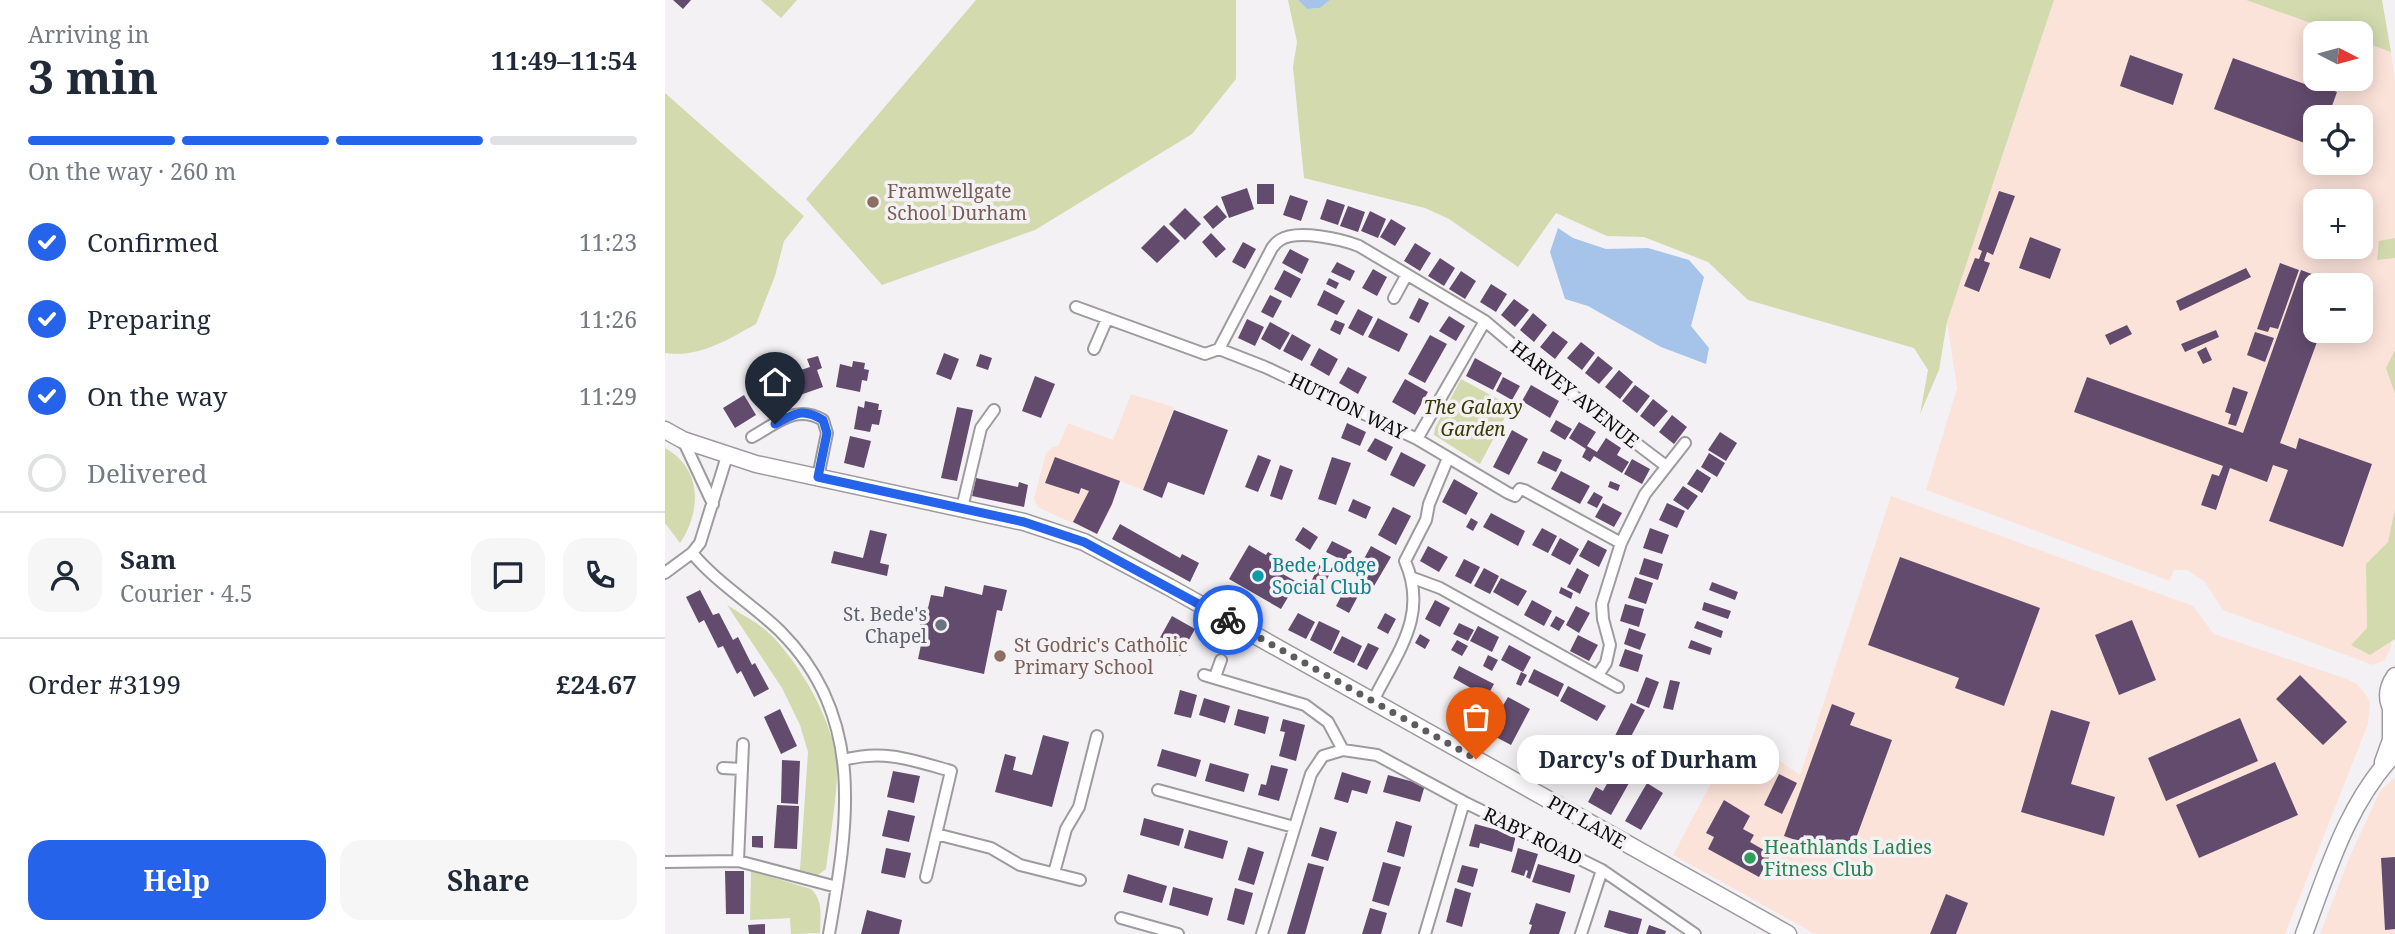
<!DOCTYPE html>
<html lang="en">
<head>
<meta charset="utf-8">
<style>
  body { margin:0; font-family:"Noto Serif",serif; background:#f6f6f7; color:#1f2937; height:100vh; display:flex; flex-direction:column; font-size:26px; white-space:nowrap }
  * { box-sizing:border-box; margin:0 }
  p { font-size:23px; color:#747a83 }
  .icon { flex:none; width:38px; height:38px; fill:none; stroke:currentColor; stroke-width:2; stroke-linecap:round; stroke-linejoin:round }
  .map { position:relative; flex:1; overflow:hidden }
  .sheet { display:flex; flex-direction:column; background:#fff; width:665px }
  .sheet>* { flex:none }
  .needle { width:46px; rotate:96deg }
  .tools { position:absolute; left:1638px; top:21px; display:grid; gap:14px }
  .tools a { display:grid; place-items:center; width:70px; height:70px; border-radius:14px; background:#fff; box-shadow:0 4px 18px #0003; font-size:35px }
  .pin { position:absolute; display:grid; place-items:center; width:60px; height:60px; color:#fff; margin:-72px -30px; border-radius:50% 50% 50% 0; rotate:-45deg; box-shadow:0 0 7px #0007 }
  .pin .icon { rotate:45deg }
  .courier { position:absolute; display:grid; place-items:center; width:70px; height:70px; margin:-35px; border:5px solid #2563eb; border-radius:50%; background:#fff; color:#222; box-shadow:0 2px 9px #0007 }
  .bubble { position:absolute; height:49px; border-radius:21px; background:#fff; box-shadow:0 4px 18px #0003; font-size:23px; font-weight:700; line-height:49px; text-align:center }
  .headline em { font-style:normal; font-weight:700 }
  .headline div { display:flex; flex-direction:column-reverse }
  .headline { display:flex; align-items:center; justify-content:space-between; height:119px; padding:0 28px }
  h1 { font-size:46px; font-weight:700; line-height:52px }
  .bar { display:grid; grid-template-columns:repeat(4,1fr); gap:10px 7px; align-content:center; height:84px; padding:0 28px }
  .bar i { height:9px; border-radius:5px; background:#e0e1e3 }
  .bar .active { background:#2563eb }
  .bar p { grid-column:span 4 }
  .line { display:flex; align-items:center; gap:18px; padding:0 28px; border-top:2px solid #e0e1e3 }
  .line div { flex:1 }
  .round { display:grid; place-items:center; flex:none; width:74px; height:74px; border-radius:21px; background:#f6f6f7 }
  ol { padding:0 28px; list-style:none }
  li { display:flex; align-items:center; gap:21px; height:77px }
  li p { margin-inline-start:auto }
  li .icon { padding:7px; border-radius:50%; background:#2563eb; color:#fff; stroke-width:4 }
  li:last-child { color:#747a83 }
  li i { width:38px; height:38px; border:4px solid #e0e1e3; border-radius:50% }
  .cta { display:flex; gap:14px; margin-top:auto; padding:14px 28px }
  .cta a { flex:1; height:80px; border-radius:21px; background:#2563eb; color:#fff; font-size:28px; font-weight:700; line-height:80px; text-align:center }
  .cta a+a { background:#f6f6f7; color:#1f2937 }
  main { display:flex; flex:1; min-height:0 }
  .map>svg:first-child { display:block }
  .commercial { fill:#fce3da; fill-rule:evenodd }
  .green { fill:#d2daae }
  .water { fill:#a6c3ea }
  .building { fill:#634b6e }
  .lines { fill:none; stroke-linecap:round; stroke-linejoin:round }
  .street-casing { stroke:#9e9b9f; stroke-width:14 }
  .secondary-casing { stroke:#9e9b9f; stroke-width:19 }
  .street { stroke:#fff; stroke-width:10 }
  .secondary { stroke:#fff; stroke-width:16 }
  .done { stroke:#5e5c5e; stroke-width:7; stroke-dasharray:0 12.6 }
  .route { stroke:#2563eb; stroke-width:9 }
  .education-dot { fill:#8d6e63; stroke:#f4f1f5; stroke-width:2.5 }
  .culture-dot { fill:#0f9aa8; stroke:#f4f1f5; stroke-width:2.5 }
  .worship-dot { fill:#6b7280; stroke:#f4f1f5; stroke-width:2.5 }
  .leisure-dot { fill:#2e9e5b; stroke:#f4f1f5; stroke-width:2.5 }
  .labels { text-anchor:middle; stroke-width:7; stroke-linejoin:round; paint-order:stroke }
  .education-label { font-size:19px; fill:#785e54; stroke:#f4f1f5; text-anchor:start }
  .street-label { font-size:19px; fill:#0d0c0d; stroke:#f4f1f5 }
  .park-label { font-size:19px; font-style:italic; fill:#363b02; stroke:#f4f1f5 }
  .culture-label { font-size:19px; fill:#0d838f; stroke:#f4f1f5; text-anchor:start }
  .worship-label { font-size:19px; fill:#5b616d; stroke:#f4f1f5; text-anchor:end }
  .leisure-label { font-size:19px; fill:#27864d; stroke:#f4f1f5; text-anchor:start }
</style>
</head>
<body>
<main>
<section class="sheet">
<div class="headline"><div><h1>3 min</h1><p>Arriving in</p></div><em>11:49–11:54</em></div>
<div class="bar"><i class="active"></i><i class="active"></i><i class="active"></i><i></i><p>On the way · 260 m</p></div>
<ol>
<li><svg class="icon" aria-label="check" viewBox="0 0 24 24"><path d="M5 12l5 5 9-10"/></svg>Confirmed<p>11:23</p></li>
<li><svg class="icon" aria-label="check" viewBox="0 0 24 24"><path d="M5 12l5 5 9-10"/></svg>Preparing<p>11:26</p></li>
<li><svg class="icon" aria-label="check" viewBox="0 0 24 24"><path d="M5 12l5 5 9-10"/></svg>On the way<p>11:29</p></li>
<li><i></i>Delivered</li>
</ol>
<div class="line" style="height:126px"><a class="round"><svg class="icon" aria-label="person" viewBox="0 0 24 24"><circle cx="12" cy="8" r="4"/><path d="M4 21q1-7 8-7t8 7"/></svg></a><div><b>Sam</b><p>Courier · 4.5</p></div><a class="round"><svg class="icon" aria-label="chat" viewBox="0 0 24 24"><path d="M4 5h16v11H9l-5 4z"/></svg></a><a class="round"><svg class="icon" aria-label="phone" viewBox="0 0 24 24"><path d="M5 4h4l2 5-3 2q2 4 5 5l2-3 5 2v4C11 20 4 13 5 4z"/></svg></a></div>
<div class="line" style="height:91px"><div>Order #3199</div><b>£24.67</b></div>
<div class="cta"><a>Help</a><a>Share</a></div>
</section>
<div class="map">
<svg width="1730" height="934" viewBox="0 0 1730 934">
  <rect width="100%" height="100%" fill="#f4f1f5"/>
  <path class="commercial" d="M1389,0H1581L1673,33H1650V79H1696V41L1726,52L1730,81V609L1726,647L1720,660L1708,665L1558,610L1539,581L1522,570H1509L1505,581L1261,490L1292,388L1282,322ZM1650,117H1696V163H1650ZM1650,201H1696V247H1650ZM1650,285H1696V331H1650Z
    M466,394L509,407L478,490L455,481L448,503L432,534L372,507L369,498L381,453L388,447L393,446L403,423L448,440Z
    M1226,496L1528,606L1549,634L1682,679L1692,684L1702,696L1705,704L1703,724L1620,934H1150L1008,855L1069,740L1099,750L1135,775Z
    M1730,777V934H1655L1685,856L1715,791Z"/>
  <path class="green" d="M96,0H132L116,18Z
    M311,0H571V79L527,134L370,230L217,285L141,199Z
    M623,0H633L642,9L655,8L665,0H1389L1282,322L1274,370L1255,414L1263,370L1249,348L1083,300L1043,262L979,237L942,236L891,213L853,267L784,219L760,208L639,178L628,67L632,42Z
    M1581,0H1717L1726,52L1696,41V33H1674Z
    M0,93L139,216L119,241L110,276L91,324C62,340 34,358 0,353Z
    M1730,238V258L1712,260L1714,241Z
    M1730,350V394L1721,368Z
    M796,379L846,406L815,464L769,435L770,428Z
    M0,448C38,469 36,512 15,543L0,523Z
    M1730,509V639L1705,655L1686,645L1702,628L1701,564L1723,542Z
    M62,605C76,614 94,623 106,635C136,665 170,724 172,767C172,800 165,836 161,869L153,875L135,870L143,752L135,725L117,688Z
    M86,871L146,889C159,901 155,917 155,933L126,934L125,918L85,920Z"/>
  <path class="water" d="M633,0H665L655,8L642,9Z
    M893,228L908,238L941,249L983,248L1024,260L1039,277L1026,326L1044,348L1041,364L996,347L923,306L900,299L885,252Z"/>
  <path class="building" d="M8,0H26L18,9Z
    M1465,55L1518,74L1508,105L1455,86Z
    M1568,58L1659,91L1660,87L1672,92L1663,117H1650V147L1549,109Z
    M592,184H609V204H592Z
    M582,188L589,209L564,218L556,197Z
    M1334,191L1350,196L1328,255L1322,252L1319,261L1325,263L1314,292L1299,286L1310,258L1314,259L1317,251L1313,249Z
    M625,195L643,201L636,221L618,215Z
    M662,199L680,205L673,225L655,219Z
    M552,205L562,217L548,229L538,217Z
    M683,206L700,212L693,232L675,226Z
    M520,208L536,224L520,240L504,224Z
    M705,211L721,219L713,238L696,231Z
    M726,219L741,228L730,246L715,237Z
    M499,225L515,241L492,263L476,248Z
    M546,233L561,249L551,258L537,242Z
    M1365,237L1396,249L1385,279L1354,268Z
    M578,242L591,249L580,269L567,262Z
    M750,243L766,253L755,271L739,261Z
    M625,249L644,259L637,274L617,263Z
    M775,258L790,268L779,286L763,276Z
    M672,262L690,271L685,281L666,272Z
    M1615,263L1634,270L1613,329L1605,327L1603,332L1592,329Z
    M1581,268L1586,277L1515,311L1511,301Z
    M708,269L722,277L712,296L697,288Z
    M619,270L636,279L626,298L609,289Z
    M1636,270L1676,285H1650V331H1656L1615,443L1631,449L1634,438L1707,464L1678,547L1604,521L1623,470L1608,465L1602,482L1565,468L1551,510L1536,505L1547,474L1554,476L1558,466L1409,412L1422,377L1578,433Z
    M796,271L811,281L800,299L784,289Z
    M664,278L674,283L671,289L661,284Z
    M826,284L842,294L831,312L815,302Z
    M659,290L680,301L672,315L652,305Z
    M605,295L617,301L608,318L596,312Z
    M754,298L764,303L754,323L744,318Z
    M849,299L864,310L850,327L836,315Z
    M693,309L708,317L698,336L683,328Z
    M868,313L882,325L869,342L855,330Z
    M784,316L800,326L791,341L774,331Z
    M713,318L743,334L734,352L703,337Z
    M582,319L599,327L590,346L573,338Z
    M670,320L680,324L675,335L665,330Z
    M605,322L625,333L615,350L596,339Z
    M1462,325L1467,334L1445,345L1440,335Z
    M1551,330L1554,337L1520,352L1516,344Z
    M888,331L903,342L890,359L875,347Z
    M1590,332L1609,338L1600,362L1582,355Z
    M627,334L646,345L637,361L618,351Z
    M765,335L782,344L760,383L743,374Z
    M916,342L930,353L917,370L902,358Z
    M1541,347L1547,360L1538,364L1532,352Z
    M654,348L673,359L664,376L645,365Z
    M279,353L294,359L286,380L271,374Z
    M315,354L327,358L323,370L311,366Z
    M153,356L157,368L152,370L158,387L135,395L127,373L145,367L142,359Z
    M933,356L948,368L934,384L920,373Z
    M810,358L837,373L828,390L801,376Z
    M188,361L200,363L199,369L204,370L202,381L197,380L195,392L171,387L175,364L187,367Z
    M683,367L702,377L693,394L674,383Z
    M954,370L968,382L955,399L940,387Z
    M370,376L390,384L376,418L357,411Z
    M111,377L122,397L100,409L89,389Z
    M838,377L855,386L847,400L831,391Z
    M740,379L763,392L750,415L727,402Z
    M866,385L894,401L885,418L857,401Z
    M970,385L985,396L972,413L957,401Z
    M1568,387L1583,392L1571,426L1563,424L1566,414L1560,412Z
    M79,395L91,415L70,428L58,408Z
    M988,399L1003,411L989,427L975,416Z
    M200,401L214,404L213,410H217L214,425L207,424L205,432L189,429L193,406L199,408Z
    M292,407L308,410L292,481L276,478Z
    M509,410L563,430L539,495L503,482L497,498L478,490Z
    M1007,415L1022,427L1009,444L994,432Z
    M891,420L907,429L900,440L885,431Z
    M914,422L931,432L922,446L932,452L941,438L956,448L952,455L964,462L957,473L929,456L925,462L917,457L921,449L904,438Z
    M682,423L701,432L695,446L676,438Z
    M847,430L863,439L844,475L828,467Z
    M1055,432L1072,443L1061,461L1043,450Z
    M185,436L206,441L199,468L179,463Z
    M710,438L728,447L721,461L702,451Z
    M878,451L897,460L891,472L872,463Z
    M736,452L761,465L749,487L725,475Z
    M1044,453L1060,463L1052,477L1036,467Z
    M593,455L606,460L593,492L580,487Z
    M390,457L455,481L447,504L432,534L408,522L424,491L416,488L414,494L380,483Z
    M667,457L686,463L671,505L653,499Z
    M967,459L985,469L977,484L959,474Z
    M615,465L628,470L617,500L605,496Z
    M1032,469L1046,478L1037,493L1022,484Z
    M896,471L925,486L915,504L886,489Z
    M311,478L353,487L354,482L363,485L359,507L307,496Z
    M789,479L813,493L801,515L777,502Z
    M945,481L955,485L953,491L943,487Z
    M1018,486L1033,496L1023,510L1008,500Z
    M929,492L938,497L932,508L922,503Z
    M688,499L706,507L701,519L683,511Z
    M938,503L957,513L949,527L930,517Z
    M1002,503L1020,511L1012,528L994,520Z
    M728,507L746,516L731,545L713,535Z
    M826,513L860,531L853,546L818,527Z
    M806,518L813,522L808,531L801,527Z
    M455,524L515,558L517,554L534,563L525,582L447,539Z
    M638,527L653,537L645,550L630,540Z
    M877,528L892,536L883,553L867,545Z
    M985,528L1004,535L997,554L978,548Z
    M205,530L222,534L215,563L224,565L222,576L166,563L169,551L198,558Z
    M895,538L914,549L905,565L886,555Z
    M923,540L942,550L934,567L914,556Z
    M667,541L687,551L681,562L661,552Z
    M584,545L601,555L603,552L618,560L615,566L619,568L616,573L632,582L616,609L564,579Z
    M706,546L726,557L709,586L690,575Z
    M763,546L783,557L774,572L755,561Z
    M1235,557L1375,608L1339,706L1290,688L1294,678L1203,645Z
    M979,558L998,564L993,580L974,574Z
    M799,559L815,567L806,584L790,576Z
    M654,565L666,571L657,590L645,584Z
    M819,568L834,576L825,594L809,586Z
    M912,568L924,575L915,594L902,587Z
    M970,577L988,583L981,604L963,598Z
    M836,578L862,591L853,606L828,592Z
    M1047,582L1073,592L1070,600L1044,590Z
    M319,585L342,590L337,611L332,610L319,674L253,659L257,640L252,639L259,607L263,608L266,595L278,597L280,586L317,595Z
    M896,587L908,593L906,599L894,593Z
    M680,589L693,596L684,613L671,606Z
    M35,590L48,615L54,613L68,640L73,637L87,665L90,663L104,689L89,697L76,671L72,674L58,646L53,648L39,620L34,623L21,597Z
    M770,600L785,608L775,627L760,619Z
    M867,600L887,611L879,626L859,615Z
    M1039,602L1066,611L1063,619L1037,610Z
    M960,604L979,609L974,627L955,621Z
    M911,606L925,613L914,633L901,625Z
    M633,613L650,622L641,639L623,630Z
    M720,613L731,619L723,634L712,628Z
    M507,616L530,629L515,656L492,643Z
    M891,616L900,621L894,631L885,626Z
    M1467,620L1491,680L1454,695L1430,635Z
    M654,621L675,631L666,651L645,640Z
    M1032,621L1058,631L1056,638L1029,628Z
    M794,623L809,630L803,641L788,634Z
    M813,626L834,637L827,652L805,641Z
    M964,628L981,634L975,650L959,644Z
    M755,634L765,640L760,649L750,643Z
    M913,635L933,645L924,661L905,651Z
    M677,636L697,646L689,663L668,653Z
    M792,640L803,646L797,656L786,650Z
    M1026,640L1047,648L1045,655L1023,648Z
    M703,643L714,648L702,670L692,665Z
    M844,645L866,657L858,672L836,660Z
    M960,649L978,655L973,672L954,666Z
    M823,655L833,660L827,671L818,666Z
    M794,666L829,684L822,697L788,678Z
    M869,669L899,684L893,697L863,682Z
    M856,672L862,675L856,686L851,684Z
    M1635,675L1682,722L1658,745L1611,699Z
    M981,677L994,682L984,708L971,703Z
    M1005,680L1015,682L1008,710L998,708Z
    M903,686L941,706L932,721L895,701Z
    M515,690L532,695L526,718L509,714Z
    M843,697L865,709L846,745L808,725L818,707L833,714Z
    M539,698L565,706L560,723L534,715Z
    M966,703L980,710L962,744L949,738Z
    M1167,704L1190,713L1185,725L1227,740L1186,852L1139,835L1136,842L1119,836Z
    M115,709L132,746L116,754L99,717Z
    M573,709L604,717L600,734L569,725Z
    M1386,710L1425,722L1406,784L1450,797L1439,836L1356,812Z
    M1575,718L1593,761L1501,801L1483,758Z
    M618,719L640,725L631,761L614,756L620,732L615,731Z
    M378,735L404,742L387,807L330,792L340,754L351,757L348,770L367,775Z
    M497,749L536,760L531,777L492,766Z
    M1020,750L1043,764L1035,779L1011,765Z
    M117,760L135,761L133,804L116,803Z
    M1610,762L1633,815L1534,858L1511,805Z
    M545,763L584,774L579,792L540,781Z
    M606,765L623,769L614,801L593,795L596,784L601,785Z
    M951,767L968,776L946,815L923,802L931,787L938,791Z
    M228,771L255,776L249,803L222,797Z
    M677,772L706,781L702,794L687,790L683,803L669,799Z
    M1114,774L1132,783L1117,814L1099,805Z
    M723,775L760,785L755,802L718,792Z
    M982,783L998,793L976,830L960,821Z
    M1059,800L1085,816L1078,829L1089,835L1085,842L1106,854L1094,877L1043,849L1049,837L1041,833Z
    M112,805L134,806L132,849L109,848Z
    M223,810L250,816L244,842L217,836Z
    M479,818L519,829L514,846L475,835Z
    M731,821L747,826L739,857L722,852Z
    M810,824L851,835L847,852L815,843L814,848L804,846Z
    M655,827L672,832L663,861L646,856Z
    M524,830L563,841L558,859L519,848Z
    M87,836H98V848L87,847Z
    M583,847L599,852L589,885L573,880Z
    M221,848L246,853L240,878L216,873Z
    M853,848L873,854L865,879L861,877L863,871L861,870L859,876L846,872Z
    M1730,857V929L1720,930L1716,858Z
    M718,862L736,867L724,906L707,901Z
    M643,863L659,867L640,934H622Z
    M873,864L910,875L905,893L867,882Z
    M797,865L813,869L808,887L792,882Z
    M60,871H79V914H61Z
    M463,874L502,886L497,903L458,892Z
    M508,887L548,898L543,916L504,905Z
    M570,888L588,893L579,925L562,920Z
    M790,888L806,893L797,927L781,922Z
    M1281,894L1303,903L1291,934H1265Z
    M871,903L901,912L894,934H864L867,925L864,924Z
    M705,908L722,913L716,934H697Z
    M202,910L237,920L234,934H196Z
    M944,910L977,919L973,934H964L939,927Z
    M100,924V934H84L83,925Z
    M984,925L1001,931L1000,934H981Z"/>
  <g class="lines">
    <g class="street-casing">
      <path id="street" d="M729,298L741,276
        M411,307L540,354L554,349L600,367L752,439L843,493L850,496L855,489L859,490L956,543
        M429,349L442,319
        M554,349L607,248C609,245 612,242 615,240C632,229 676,239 694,246L820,321L905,393L1001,466
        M87,437C112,423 131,404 158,420L162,433L153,477
        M752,439L820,321
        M18,440L48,504
        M297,508L316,428L329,410
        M27,553C52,583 87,604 115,631C202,718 183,825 164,934
        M0,573L27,553L35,543L62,456
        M748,578L775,588L953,687
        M539,675L640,705L663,722L678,750
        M933,675L941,663L945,645L938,619L937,604L956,543L980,494L1020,443
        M550,677L556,660
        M708,701C732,652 764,616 740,561L761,520L764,504L783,458
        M178,760C219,749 247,760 286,771L261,877
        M58,768L77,769
        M493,790L629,827
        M271,834L326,848L355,865L415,880
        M73,861L78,744
        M0,862L73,861L172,887
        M389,873L401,829L414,807L432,736
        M456,918L513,934
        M597,934L646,774L658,756L678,750L712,755L799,802L937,870L1030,934
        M760,934L799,802
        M916,934L937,870"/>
    </g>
    <g class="secondary-casing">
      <path id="secondary" d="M0,430L18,440L91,464L359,522L419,542L504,587L1123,934
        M1730,676C1721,689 1721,702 1730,715
        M1718,762L1726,740V709
        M1639,934C1663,870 1682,804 1730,753"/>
    </g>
    <use href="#street" class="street"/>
    <use href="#secondary" class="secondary"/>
  </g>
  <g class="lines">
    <path class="done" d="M563,620L811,759"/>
    <path class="route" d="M110,424C130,414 137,407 158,420L162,433L153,477L359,522L419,542L563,620"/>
  </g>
  <g class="education-dot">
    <circle cx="208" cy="202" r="7"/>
    <circle cx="335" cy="656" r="7"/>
  </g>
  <circle class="culture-dot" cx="593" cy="576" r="7"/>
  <circle class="worship-dot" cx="276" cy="625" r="7"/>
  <circle class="leisure-dot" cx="1085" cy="858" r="7"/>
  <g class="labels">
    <g class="education-label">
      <text x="222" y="198">Framwellgate<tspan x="222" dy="22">School Durham</tspan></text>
      <text x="349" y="652">St Godric's Catholic<tspan x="349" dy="22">Primary School</tspan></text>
    </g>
    <g class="street-label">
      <text transform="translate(910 394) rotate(39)" y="7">HARVEY AVENUE</text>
      <text transform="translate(683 406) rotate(26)" y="7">HUTTON WAY</text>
      <text transform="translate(922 822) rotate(30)" y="7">PIT LANE</text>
      <text transform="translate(868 836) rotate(26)" y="7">RABY ROAD</text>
    </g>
    <g class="park-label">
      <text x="808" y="414">The Galaxy<tspan x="808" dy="22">Garden</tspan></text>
    </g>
    <g class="culture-label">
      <text x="607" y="572">Bede Lodge<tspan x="607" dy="22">Social Club</tspan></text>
    </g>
    <g class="worship-label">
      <text x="262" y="621">St. Bede's<tspan x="262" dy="22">Chapel</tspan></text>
    </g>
    <g class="leisure-label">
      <text x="1099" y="854">Heathlands Ladies<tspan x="1099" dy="22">Fitness Club</tspan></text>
    </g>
  </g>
</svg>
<div class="tools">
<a><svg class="needle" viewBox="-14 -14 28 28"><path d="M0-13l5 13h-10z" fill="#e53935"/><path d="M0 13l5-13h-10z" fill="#747a83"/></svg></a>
<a><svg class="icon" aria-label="locate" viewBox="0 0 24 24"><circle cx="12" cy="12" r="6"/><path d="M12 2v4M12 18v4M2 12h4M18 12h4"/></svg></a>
<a>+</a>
<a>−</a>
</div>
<div class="pin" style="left:811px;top:759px;background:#ea580c"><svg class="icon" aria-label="bag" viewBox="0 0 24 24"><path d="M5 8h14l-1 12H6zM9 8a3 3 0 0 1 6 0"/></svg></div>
<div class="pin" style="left:110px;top:424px;background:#1f2937"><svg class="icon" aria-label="home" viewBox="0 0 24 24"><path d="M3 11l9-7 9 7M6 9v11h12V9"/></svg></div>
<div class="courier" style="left:563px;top:620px"><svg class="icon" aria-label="bike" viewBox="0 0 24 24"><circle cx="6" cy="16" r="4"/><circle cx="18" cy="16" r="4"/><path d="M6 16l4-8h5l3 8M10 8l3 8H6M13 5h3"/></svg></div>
<div class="bubble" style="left:852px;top:735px;width:262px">Darcy's of Durham</div>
</div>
</main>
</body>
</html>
